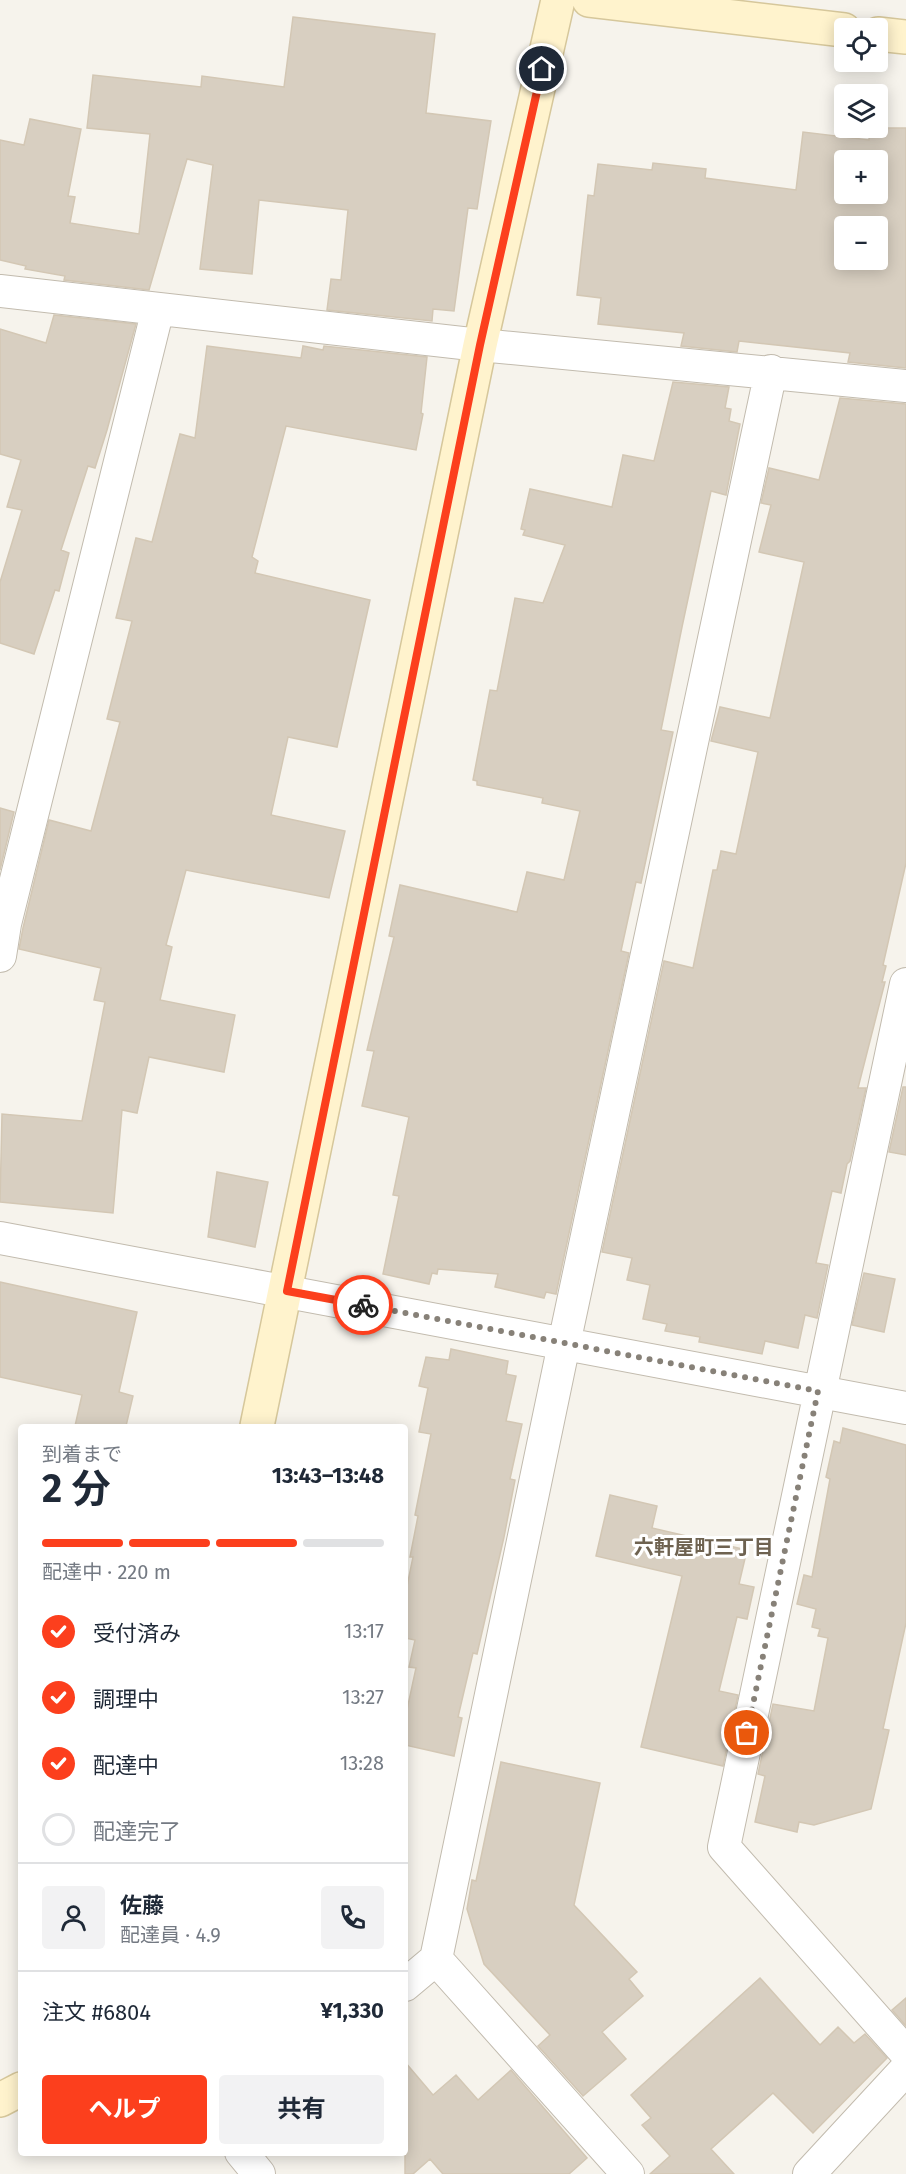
<!DOCTYPE html>
<html lang="ja">
<head>
<meta charset="utf-8">
<style>
  body { margin:0; font-family:"Fira Sans","Noto Sans JP",sans-serif; background:#f2f2f3; color:#1f2937; height:100vh; display:flex; flex-direction:column; font-size:22px; white-space:nowrap }
  * { box-sizing:border-box; margin:0 }
  p { font-size:20px; color:#747a83 }
  .icon { flex:none; width:33px; height:33px; fill:none; stroke:currentColor; stroke-width:2; stroke-linecap:round; stroke-linejoin:round }
  .map { position:relative; flex:1; overflow:hidden }
  .sheet { position:absolute; left:18px; top:1424px; width:390px; height:732px; display:flex; flex-direction:column; background:#fff; border-radius:6px; box-shadow:0 3px 15px #0003 }
  .sheet>* { flex:none }
  .fabs { position:absolute; left:834px; top:18px; display:grid; gap:12px }
  .fabs a { display:grid; place-items:center; width:54px; height:54px; border-radius:6px; background:#fff; box-shadow:0 3px 15px #0003; font-size:30px }
  .pin { position:absolute; display:grid; place-items:center; width:51px; height:51px; color:#fff; margin:-26px; border:3px solid #fff; border-radius:50%; box-shadow:0 2px 6px #0007 }
  .courier { position:absolute; display:grid; place-items:center; width:60px; height:60px; margin:-30px; border:4px solid #fc3f1d; border-radius:50%; background:#fff; color:#222; box-shadow:0 2px 8px #0007 }
  .head em { font-style:normal; font-weight:700 }
  .head div { display:flex; flex-direction:column-reverse }
  .head { display:flex; align-items:center; justify-content:space-between; height:102px; padding:0 24px }
  h1 { font-size:39px; font-weight:700; line-height:45px }
  .bar { display:grid; grid-template-columns:repeat(4,1fr); gap:9px 6px; align-content:center; height:72px; padding:0 24px }
  .bar i { height:8px; border-radius:4px; background:#e0e1e3 }
  .bar .active { background:#fc3f1d }
  .bar p { grid-column:span 4 }
  .line { display:flex; align-items:center; gap:15px; padding:0 24px; border-top:2px solid #e0e1e3 }
  .line div { flex:1 }
  .round { display:grid; place-items:center; flex:none; width:63px; height:63px; border-radius:6px; background:#f2f2f3 }
  ol { padding:0 24px; list-style:none }
  li { display:flex; align-items:center; gap:18px; height:66px }
  li p { margin-inline-start:auto }
  li .icon { padding:6px; border-radius:50%; background:#fc3f1d; color:#fff; stroke-width:4 }
  li:last-child { color:#747a83 }
  li i { width:33px; height:33px; border:3px solid #e0e1e3; border-radius:50% }
  .button { display:flex; gap:12px; margin-top:auto; padding:12px 24px }
  .button a { flex:1; height:69px; border-radius:6px; background:#fc3f1d; color:#fff; font-size:24px; font-weight:700; line-height:69px; text-align:center }
  .button a+a { background:#f2f2f3; color:#1f2937 }
  .map>svg:first-child { display:block }
  .building { fill:#d8cfc1; stroke:#d3c7b4; stroke-width:1.5; fill-rule:evenodd }
  .lines { fill:none; stroke-linecap:round; stroke-linejoin:round }
  .street-casing { stroke:#c2bbae; stroke-width:34 }
  .secondary-casing { stroke:#d6c79b; stroke-width:36 }
  .street { stroke:#fff; stroke-width:32 }
  .secondary { stroke:#fff3cd; stroke-width:33 }
  .done { stroke:#878178; stroke-width:6; stroke-dasharray:0 10.8 }
  .route { stroke:#fc3f1d; stroke-width:8 }
  .labels { text-anchor:middle; stroke-width:6; stroke-linejoin:round; paint-order:stroke }
  .neighbourhood-label { font-size:20px; font-weight:bold; fill:#6e6250; stroke:#fff }
</style>
</head>
<body>
<div class="map">
<svg width="906" height="2174" viewBox="0 0 906 2174">
  <rect width="100%" height="100%" fill="#f6f3ec"/>
  <path class="building" d="M293,17L435,34L426,113L491,121L477,209L468,208L454,311L433,309L432,321L327,310L331,279L341,280L348,210L259,200L252,274L200,269L213,165L187,159L149,290L64,280L65,276L25,269L26,266L0,260V140L24,145L30,119L81,129L68,196L75,197L70,223L139,234L150,134L87,128L93,75L201,87L202,76L284,87Z
    M870,128H906V368L848,362L850,353L739,341L737,352L681,346L684,333L598,324L601,298L577,295L588,195L594,196L598,164L652,170L653,163L706,169L705,178L796,190L803,132L869,140ZM844,160H878V194H844ZM844,226H878V260H844Z
    M54,315L136,324L107,430L95,468L88,466L61,550L69,553L59,591L55,590L34,654L0,643V582L22,510L7,507L21,460L0,454V329L46,343Z
    M207,346L301,358L303,346L323,350L324,346L427,357L421,413L423,414L416,450L286,426L252,557L258,561L255,573L370,600L337,747L288,737L271,815L345,831L329,898L186,870L166,945L172,947L160,1000L235,1015L224,1072L149,1057L137,1113L122,1110L113,1213L0,1202L2,1114L82,1121L105,1002L94,1000L101,968L19,949L23,928L49,820L91,831L120,722L107,719L132,621L116,618L136,538L152,542L180,434L195,438Z
    M673,382L729,387L725,408L731,409L729,421L740,424L726,495L711,491L682,627L661,730L673,732L641,883L636,882L621,951L629,953L556,1294L546,1292L544,1298L495,1287L498,1274L438,1269L437,1274L432,1273L429,1284L383,1274L399,1196L393,1195L409,1117L362,1106L374,1051L367,1050L394,937L389,936L400,885L517,912L527,872L564,880L580,811L542,803L543,798L477,785V781L473,780L490,690L497,691L515,598L543,603L565,545L523,535L525,530L521,529L530,489L612,507L623,455L654,461Z
    M840,398L906,404V863L883,965L886,966L882,982H885L858,1088H866L850,1161L847,1164L841,1193L832,1191L816,1263L828,1265L817,1318L805,1315L798,1348L765,1341L762,1354L699,1342L700,1337L665,1331L667,1324L643,1319L650,1285L627,1280L632,1258L602,1252L664,961L693,968L713,870H717L721,851L736,854L758,752L711,741L720,707L770,718L804,562L759,552L771,505L761,503L769,468L819,480Z
    M0,808L14,812L0,870Z
    M903,1087H906V1155L889,1152Z
    M217,1172L268,1182L255,1247L208,1237Z
    M864,1273L895,1279L884,1332L852,1325Z
    M0,1282L137,1312L119,1392L133,1396L126,1426H75L82,1395L0,1377Z
    M451,1349L508,1361L506,1374L516,1376L506,1421L522,1424L510,1479L515,1480L504,1537L477,1654L473,1653L458,1717L462,1718L454,1756L405,1745V1719L416,1668L409,1667L415,1640L405,1638V1596L413,1557H410L418,1516L415,1515L431,1434L419,1432L428,1388L419,1386L426,1357L449,1360Z
    M843,1428L906,1445V1623L883,1729L889,1730L871,1809L814,1825L799,1822L797,1832L755,1822L765,1776L758,1774L773,1704L814,1711L828,1638L818,1636L820,1629L812,1627L816,1609L797,1604L804,1575L812,1577L830,1479L826,1477L834,1441L840,1443Z
    M610,1495L657,1506L652,1528L747,1550L739,1584L754,1587L747,1619L737,1617L719,1691L738,1695L723,1766L641,1747L682,1576L596,1556Z
    M501,1762L600,1783L574,1905L637,1972L629,1979L643,1996L602,2032L626,2059L583,2096L538,2046L550,2035L484,1964L467,1909L472,1880L476,1881Z
    M760,1978L820,2045L838,2027L854,2043L865,2034L887,2058L813,2133L773,2093L711,2149L734,2174H650L670,2156L642,2125L651,2118L631,2095Z
    M906,1998V2026L892,2010Z
    M405,2062L433,2095L456,2075L478,2100L511,2070L587,2158L569,2174H443L430,2159L413,2174H405Z"/>
  <g class="lines">
    <g class="street-casing">
      <path id="street" d="M0,291L480,345L906,386
        M0,956L5,924L158,309
        M906,984L724,1847L906,2053
        M0,1238L906,1408
        M405,1985L436,1959
        M241,2152L259,2174
        M628,2174L436,1959L564,1344L771,371
        M809,2174L906,2069"/>
    </g>
    <g class="secondary-casing">
      <path id="secondary" d="M589,0L844,30
        M878,34L906,37
        M257,1426L480,345L558,0
        M0,2100L21,2089"/>
    </g>
    <use href="#street" class="street"/>
    <use href="#secondary" class="secondary"/>
  </g>
  <g class="lines">
    <path class="done" d="M363,1305L818,1391L747,1733"/>
    <path class="route" d="M363,1305L287,1291L480,345L542,69"/>
  </g>
  <g class="labels">
    <g class="neighbourhood-label">
      <text x="704" y="1554">六軒屋町三丁目</text>
    </g>
  </g>
</svg>
<div class="fabs">
<a><svg class="icon" aria-label="locate" viewBox="0 0 24 24"><circle cx="12" cy="12" r="6"/><path d="M12 2v4M12 18v4M2 12h4M18 12h4"/></svg></a>
<a><svg class="icon" aria-label="layers" viewBox="0 0 24 24"><path d="M12 4l9 5-9 5-9-5zM3 14l9 5 9-5"/></svg></a>
<a>+</a>
<a>−</a>
</div>
<div class="pin" style="left:747px;top:1733px;background:#ea580c"><svg class="icon" aria-label="bag" viewBox="0 0 24 24"><path d="M5 8h14l-1 12H6zM9 8a3 3 0 0 1 6 0"/></svg></div>
<div class="pin" style="left:542px;top:69px;background:#1f2937"><svg class="icon" aria-label="home" viewBox="0 0 24 24"><path d="M3 11l9-7 9 7M6 9v11h12V9"/></svg></div>
<div class="courier" style="left:363px;top:1305px"><svg class="icon" aria-label="bike" viewBox="0 0 24 24"><circle cx="6" cy="16" r="4"/><circle cx="18" cy="16" r="4"/><path d="M6 16l4-8h5l3 8M10 8l3 8H6M13 5h3"/></svg></div>
<section class="sheet">
<div class="head"><div><h1>2 分</h1><p>到着まで</p></div><em>13:43–13:48</em></div>
<div class="bar"><i class="active"></i><i class="active"></i><i class="active"></i><i></i><p>配達中 · 220 m</p></div>
<ol>
<li><svg class="icon" aria-label="check" viewBox="0 0 24 24"><path d="M5 12l5 5 9-10"/></svg>受付済み<p>13:17</p></li>
<li><svg class="icon" aria-label="check" viewBox="0 0 24 24"><path d="M5 12l5 5 9-10"/></svg>調理中<p>13:27</p></li>
<li><svg class="icon" aria-label="check" viewBox="0 0 24 24"><path d="M5 12l5 5 9-10"/></svg>配達中<p>13:28</p></li>
<li><i></i>配達完了</li>
</ol>
<div class="line" style="height:108px"><a class="round"><svg class="icon" aria-label="person" viewBox="0 0 24 24"><circle cx="12" cy="8" r="4"/><path d="M4 21q1-7 8-7t8 7"/></svg></a><div><b>佐藤</b><p>配達員 · 4.9</p></div><a class="round"><svg class="icon" aria-label="phone" viewBox="0 0 24 24"><path d="M5 4h4l2 5-3 2q2 4 5 5l2-3 5 2v4C11 20 4 13 5 4z"/></svg></a></div>
<div class="line" style="height:78px"><div>注文 #6804</div><b>¥1,330</b></div>
<div class="button"><a>ヘルプ</a><a>共有</a></div>
</section>
</div>
</body>
</html>
